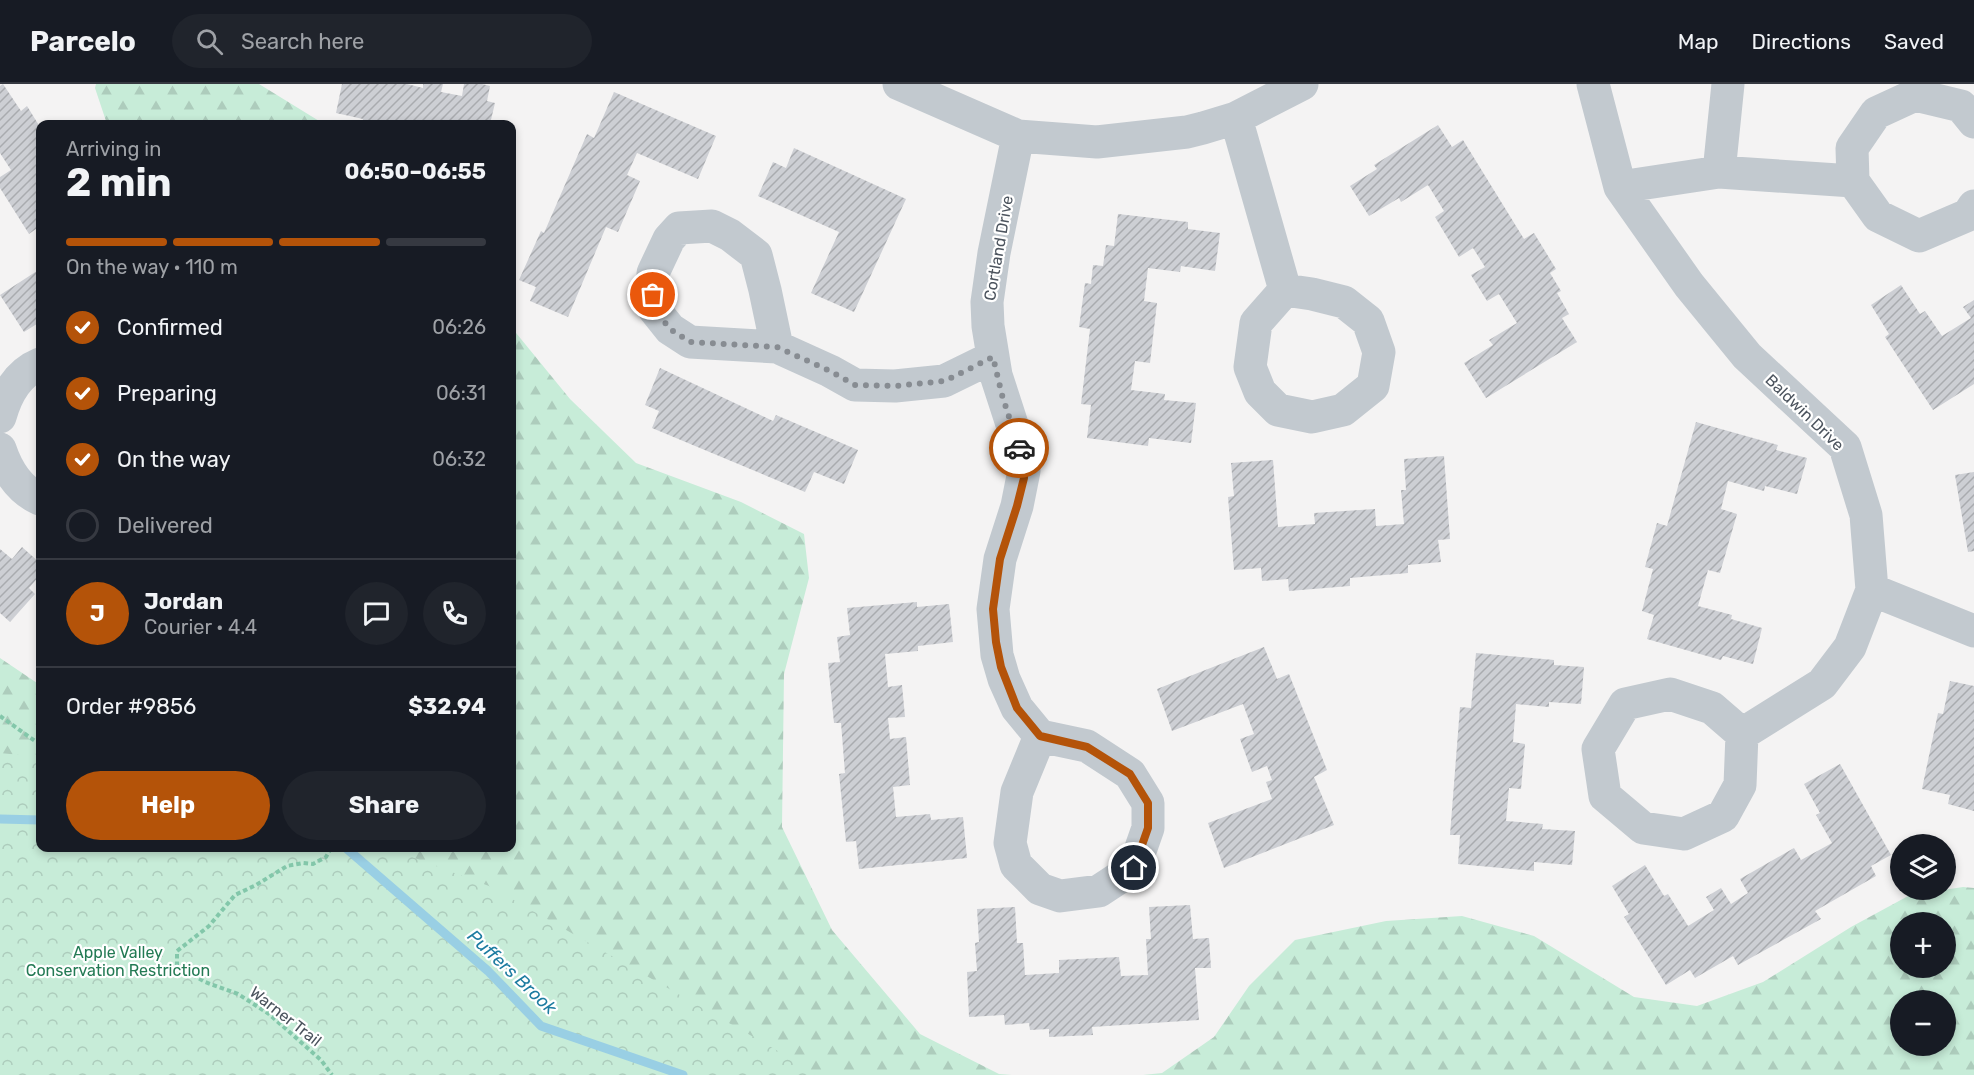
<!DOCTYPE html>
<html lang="en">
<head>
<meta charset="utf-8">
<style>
  body { margin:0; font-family:Rubik,sans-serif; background:#20242c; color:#f1f3f6; height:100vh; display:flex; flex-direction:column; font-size:22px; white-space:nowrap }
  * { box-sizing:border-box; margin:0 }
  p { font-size:20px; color:#9ea1a6 }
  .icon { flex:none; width:33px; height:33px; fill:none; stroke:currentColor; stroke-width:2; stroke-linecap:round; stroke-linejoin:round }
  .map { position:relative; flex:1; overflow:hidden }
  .sheet { position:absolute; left:36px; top:36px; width:480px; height:732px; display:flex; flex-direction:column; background:#171b24; border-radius:12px; box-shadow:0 3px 9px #0003 }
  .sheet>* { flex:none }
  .fabs { position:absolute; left:1890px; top:750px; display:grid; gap:12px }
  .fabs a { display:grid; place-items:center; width:66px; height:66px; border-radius:50%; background:#171b24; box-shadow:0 3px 9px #0003; font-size:30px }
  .pin { position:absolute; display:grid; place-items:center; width:51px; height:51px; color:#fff; margin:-26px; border:3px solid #fff; border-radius:50%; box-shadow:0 2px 6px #0007 }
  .courier { position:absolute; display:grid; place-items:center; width:60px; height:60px; margin:-30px; border:4px solid #b45309; border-radius:50%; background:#fff; color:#222; box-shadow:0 2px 8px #0007 }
  .head em { font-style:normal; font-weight:700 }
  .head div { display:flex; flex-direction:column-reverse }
  .head { display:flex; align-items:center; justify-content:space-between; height:102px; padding:0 30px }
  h1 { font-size:39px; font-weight:700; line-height:45px }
  .bar { display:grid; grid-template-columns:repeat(4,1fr); gap:9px 6px; align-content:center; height:72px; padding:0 30px }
  .bar i { height:8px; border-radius:4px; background:#363941 }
  .bar .selected { background:#b45309 }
  .bar p { grid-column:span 4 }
  .line { display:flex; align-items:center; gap:15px; padding:0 30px; border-top:2px solid #363941 }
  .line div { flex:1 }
  .round { display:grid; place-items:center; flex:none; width:63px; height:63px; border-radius:32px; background:#20242c }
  ol { padding:0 30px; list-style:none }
  li { display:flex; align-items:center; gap:18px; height:66px }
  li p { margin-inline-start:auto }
  li .icon { padding:6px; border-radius:50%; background:#b45309; color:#fff; stroke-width:4 }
  li:last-child { color:#9ea1a6 }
  li i { width:33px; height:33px; border:3px solid #363941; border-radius:50% }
  .cta { display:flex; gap:12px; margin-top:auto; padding:12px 30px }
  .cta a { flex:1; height:69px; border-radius:36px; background:#b45309; color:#fff; font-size:24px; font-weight:700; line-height:69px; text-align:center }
  .cta a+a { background:#20242c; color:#f1f3f6 }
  header { display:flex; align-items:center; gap:36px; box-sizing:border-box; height:84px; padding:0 30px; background:#171b24; border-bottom:2px solid #363941 }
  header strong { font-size:28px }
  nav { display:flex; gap:33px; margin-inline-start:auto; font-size:21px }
  .search { width:420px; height:54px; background:#20242c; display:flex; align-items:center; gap:15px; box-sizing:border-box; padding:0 21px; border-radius:33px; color:#9ea1a6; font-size:22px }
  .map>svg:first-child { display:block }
  .forest { fill:url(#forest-firs); fill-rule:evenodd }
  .park { fill:url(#park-crowns) }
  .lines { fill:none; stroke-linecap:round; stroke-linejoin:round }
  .stream { stroke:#99cfe4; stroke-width:9 }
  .building { fill:url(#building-hatch) }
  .path { stroke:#83c7aa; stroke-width:4; stroke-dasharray:4.5 3; stroke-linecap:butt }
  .street { stroke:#c2c9cf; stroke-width:33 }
  .done { stroke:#878c92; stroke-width:6; stroke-dasharray:0 10.8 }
  .route { stroke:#b45309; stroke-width:8 }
  .labels { text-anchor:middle; stroke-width:4.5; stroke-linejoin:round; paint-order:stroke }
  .street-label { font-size:16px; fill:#4c545e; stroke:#fff }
  .park-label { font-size:16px; fill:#237a54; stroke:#fff }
  .water-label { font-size:18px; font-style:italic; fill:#1d7ca1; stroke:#fff }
</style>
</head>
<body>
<header>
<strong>Parcelo</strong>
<div class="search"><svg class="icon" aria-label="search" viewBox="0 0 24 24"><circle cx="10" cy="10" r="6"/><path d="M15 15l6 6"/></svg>Search here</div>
<nav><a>Map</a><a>Directions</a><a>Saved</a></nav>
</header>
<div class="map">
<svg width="1974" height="991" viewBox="0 0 1974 991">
  <defs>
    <pattern id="forest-firs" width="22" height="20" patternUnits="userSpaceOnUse" patternTransform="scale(1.5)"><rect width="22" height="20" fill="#c7ecd8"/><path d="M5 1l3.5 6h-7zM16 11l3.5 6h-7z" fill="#adccbc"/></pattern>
    <pattern id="park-crowns" width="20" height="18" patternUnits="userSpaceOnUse" patternTransform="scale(1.5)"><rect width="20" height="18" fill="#c7ecd8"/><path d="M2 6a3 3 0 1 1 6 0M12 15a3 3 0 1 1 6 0" fill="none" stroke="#adccbc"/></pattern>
    <pattern id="building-hatch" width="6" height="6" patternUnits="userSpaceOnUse" patternTransform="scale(1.5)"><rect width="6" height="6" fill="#cdcfd4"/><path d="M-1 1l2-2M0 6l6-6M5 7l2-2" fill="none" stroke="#a9abaf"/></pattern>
  </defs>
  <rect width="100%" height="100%" fill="#f4f3f3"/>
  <path class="forest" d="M96,0H259L324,40H107L95,4Z
    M512,244L570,315L636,379L741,418L804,450L809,494L784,590L782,743L832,846L920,950L999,990L1012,991H0V574L40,601V764H512Z
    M1963,803L1974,804V991H1143L1162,989L1214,953L1249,902L1295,856L1386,837L1462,832L1534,852L1634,913L1697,922L1763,898L1851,843L1910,811ZM1900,838H1946V884H1900ZM1900,916H1946V962H1900Z"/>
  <path class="park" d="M0,669L40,673V764H388L489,802L820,991H0Z"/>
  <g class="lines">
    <path class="stream" d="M0,735L40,736
      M346,764L488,887L541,942L683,991"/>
  </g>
  <path class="building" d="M3,0L21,27L27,22L40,43V142L29,150L0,104V93L11,86L0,69V2Z
    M342,0H407L423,4V0H443L441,8L462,12L464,0H482L490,2L487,17L495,19L490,40H362L363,35L336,29Z
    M614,8L716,52L698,95L637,69L627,91L640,97L618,148L606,143L568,233L530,217L536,203L519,196L541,147L544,149L587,50L594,54Z
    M1438,41L1452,63L1463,56L1524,155L1534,149L1556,185L1550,189L1561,207L1557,209L1569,230L1562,234L1577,258L1486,314L1464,279L1493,261L1489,256L1517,239L1499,210L1487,217L1471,191L1485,183L1473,164L1459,173L1435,133L1444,127L1428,101L1401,118L1399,114L1369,132L1350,102L1377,85L1374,81Z
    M794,64L906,115L854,228L811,209L839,148L758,112L773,78L786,84Z
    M1118,130L1188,138V145L1220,149L1215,187L1181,182L1180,188L1148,184L1144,217L1157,219L1150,279L1135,277L1131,306L1165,310L1164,316L1196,319L1191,359L1149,354L1148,362L1087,354L1091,321L1081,320L1090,245L1079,243L1085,199L1091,200L1093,181L1103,182L1106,161L1114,162Z
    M40,185V238L24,248L0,211Z
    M1901,201L1920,230L1925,227L1942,252L1971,234L1963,223L1974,216V300L1933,326L1885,253L1889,250L1871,221Z
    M660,284L773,337L776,331L858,366L844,400L814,388L805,408L652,344L659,327L645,321Z
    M1696,338L1778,361L1776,366L1807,374L1797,410L1765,402L1764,407L1728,397L1721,425L1737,430L1720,489L1708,486L1698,522L1732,531L1731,535L1762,544L1753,580L1723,572L1721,576L1647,555L1654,531L1642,527L1653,485L1645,483L1657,439L1667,442Z
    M1444,372L1450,455L1438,456L1441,478L1408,481V489L1350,494V502L1289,507L1288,495L1262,497L1261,484L1234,486L1228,413L1234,412L1231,379L1273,376L1278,443L1315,440L1314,429L1375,425L1376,442L1404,440L1401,406H1406L1404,375Z
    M1974,388V467L1968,468L1955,391Z
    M22,463L40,479V491L29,504L35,510L10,538L0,529V465L12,475Z
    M917,518V523L949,520L953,558L918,562V567L885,570L888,603L902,601L905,633L888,634L890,655L906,653L910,701L893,703L896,733L930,730L931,736L963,733L967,774L859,785L856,757L846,758L839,690L845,689L841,639H834L828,579L840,578L837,553L850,551L847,524Z
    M1264,563L1277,595L1289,590L1327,686L1314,693L1334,741L1224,784L1208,739L1272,715L1266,698L1272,696L1267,682L1252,688L1240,655L1254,650L1243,620L1172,647L1157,605Z
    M1476,569L1554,576V581L1584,583L1581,620L1549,618V623L1516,620L1513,658L1525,660L1521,705L1509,704L1506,737L1543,740L1542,745L1575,747L1572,781L1534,778V787L1458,780L1460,751H1450L1460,623L1471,624Z
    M1950,597L1974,602V727L1948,720L1950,711L1922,705L1938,629L1943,630Z
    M1840,680L1891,771L1871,782L1876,792L1815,827L1821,835L1738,881L1733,872L1695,894L1690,886L1666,901L1624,833L1629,830L1612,802L1645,781L1664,812L1668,810L1688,842L1714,826L1706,813L1721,804L1731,820L1748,809L1740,795L1794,764L1801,776L1832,759L1816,731L1820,729L1804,700Z
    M1190,821L1193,855L1209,854L1211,884H1195L1199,936L1092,943L1093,951L1049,953V945L1030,946L1029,939L1005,941L1004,931L969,933L967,888L977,887L975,859L979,858L977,825L1015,823L1017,859H1023L1025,891L1059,889V876L1119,873L1121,892L1148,891L1146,855H1151L1149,823Z"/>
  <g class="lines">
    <path class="path" d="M0,632L35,657L40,658
      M331,764L326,773L313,780L303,779L287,782L256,801L235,811L209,842L177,867V882L205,898L238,910L269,930L321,976L332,991"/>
    <path class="street" d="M899,0L1018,52L1097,58L1187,48L1203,44L1236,34L1302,0
      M1593,0L1620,103
      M1728,0L1719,88L1853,97
      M1236,34L1285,206L1312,210L1344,218L1368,237L1379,268L1373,302L1343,326L1312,333L1278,326L1260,308L1250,283L1256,239L1285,206
      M1974,38L1961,22L1915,11L1876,29L1852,64L1853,97L1878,132L1919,152L1968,131L1974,122
      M1018,52L994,169L987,218L988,242L996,291L1021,368L1024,387L1017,422L1000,475L993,525L997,571L1004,595L1017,624L1040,652L1017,708L1010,759L1016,781L1040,805L1060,812L1099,807L1134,784L1148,744V719L1130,690L1087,662L1040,652
      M1719,88L1620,103L1689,201L1747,272L1845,363L1866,431L1872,506L1850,563L1822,600L1742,650L1740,701L1723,732L1684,750L1643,744L1605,712L1598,665L1625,620L1670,610L1712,624L1742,650
      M777,263L690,258L670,245L654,225L653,189L669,155L679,144L712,142L730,151L756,171L765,206L777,263L830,287L855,301L895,302L944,297L993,273
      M0,333C6,311 18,289 40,280
      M0,365C7,386 19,406 40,415
      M1872,506L1974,547"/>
  </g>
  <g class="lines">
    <path class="done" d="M653,211L654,225L670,245L690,258L777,263L830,287L855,301L895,302L945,297L993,273L1002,311L1019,364"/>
    <path class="route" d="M1019,364L1024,379V394L1017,422L1000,475L993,525L996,558L1001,583L1017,624L1040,652L1087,663L1130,690L1148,719V744L1134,784"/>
  </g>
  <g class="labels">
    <g class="street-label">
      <text transform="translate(998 164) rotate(-80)" y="6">Cortland Drive</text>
      <text transform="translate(1805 328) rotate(44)" y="6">Baldwin Drive</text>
      <text transform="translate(286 932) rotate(38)" y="6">Warner Trail</text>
    </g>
    <g class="park-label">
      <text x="118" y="874">Apple Valley<tspan x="118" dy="18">Conservation Restriction</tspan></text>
    </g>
    <g class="water-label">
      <text transform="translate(512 888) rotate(43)" y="6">Puffers Brook</text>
    </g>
  </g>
</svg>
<div class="fabs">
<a><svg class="icon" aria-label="layers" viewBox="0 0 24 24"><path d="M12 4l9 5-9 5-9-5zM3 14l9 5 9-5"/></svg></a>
<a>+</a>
<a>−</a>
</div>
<div class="pin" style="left:653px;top:211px;background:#ea580c"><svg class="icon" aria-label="bag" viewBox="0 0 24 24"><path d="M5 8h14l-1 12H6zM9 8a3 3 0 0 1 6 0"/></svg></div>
<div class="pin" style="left:1134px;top:784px;background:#1f2937"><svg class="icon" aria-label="home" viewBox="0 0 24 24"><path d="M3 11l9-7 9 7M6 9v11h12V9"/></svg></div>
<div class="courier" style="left:1019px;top:364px"><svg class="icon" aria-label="car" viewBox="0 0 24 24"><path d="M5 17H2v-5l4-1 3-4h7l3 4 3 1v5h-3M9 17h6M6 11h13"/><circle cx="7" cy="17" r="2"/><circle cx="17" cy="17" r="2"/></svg></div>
<section class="sheet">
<div class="head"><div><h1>2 min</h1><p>Arriving in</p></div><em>06:50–06:55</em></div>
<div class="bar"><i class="selected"></i><i class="selected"></i><i class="selected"></i><i></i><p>On the way · 110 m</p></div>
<ol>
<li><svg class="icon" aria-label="check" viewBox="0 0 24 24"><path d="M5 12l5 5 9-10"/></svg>Confirmed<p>06:26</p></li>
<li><svg class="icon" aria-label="check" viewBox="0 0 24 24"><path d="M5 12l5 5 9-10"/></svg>Preparing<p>06:31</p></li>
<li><svg class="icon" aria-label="check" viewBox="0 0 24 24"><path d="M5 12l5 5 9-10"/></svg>On the way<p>06:32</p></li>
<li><i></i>Delivered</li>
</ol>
<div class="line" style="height:108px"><b class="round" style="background:#b45309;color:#fff">J</b><div><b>Jordan</b><p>Courier · 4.4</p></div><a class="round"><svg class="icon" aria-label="chat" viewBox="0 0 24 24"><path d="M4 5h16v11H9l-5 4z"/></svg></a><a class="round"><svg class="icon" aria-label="phone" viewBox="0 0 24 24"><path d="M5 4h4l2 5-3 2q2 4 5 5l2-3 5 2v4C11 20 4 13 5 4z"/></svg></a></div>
<div class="line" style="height:78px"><div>Order #9856</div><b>$32.94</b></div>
<div class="cta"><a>Help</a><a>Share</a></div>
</section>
</div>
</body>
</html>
